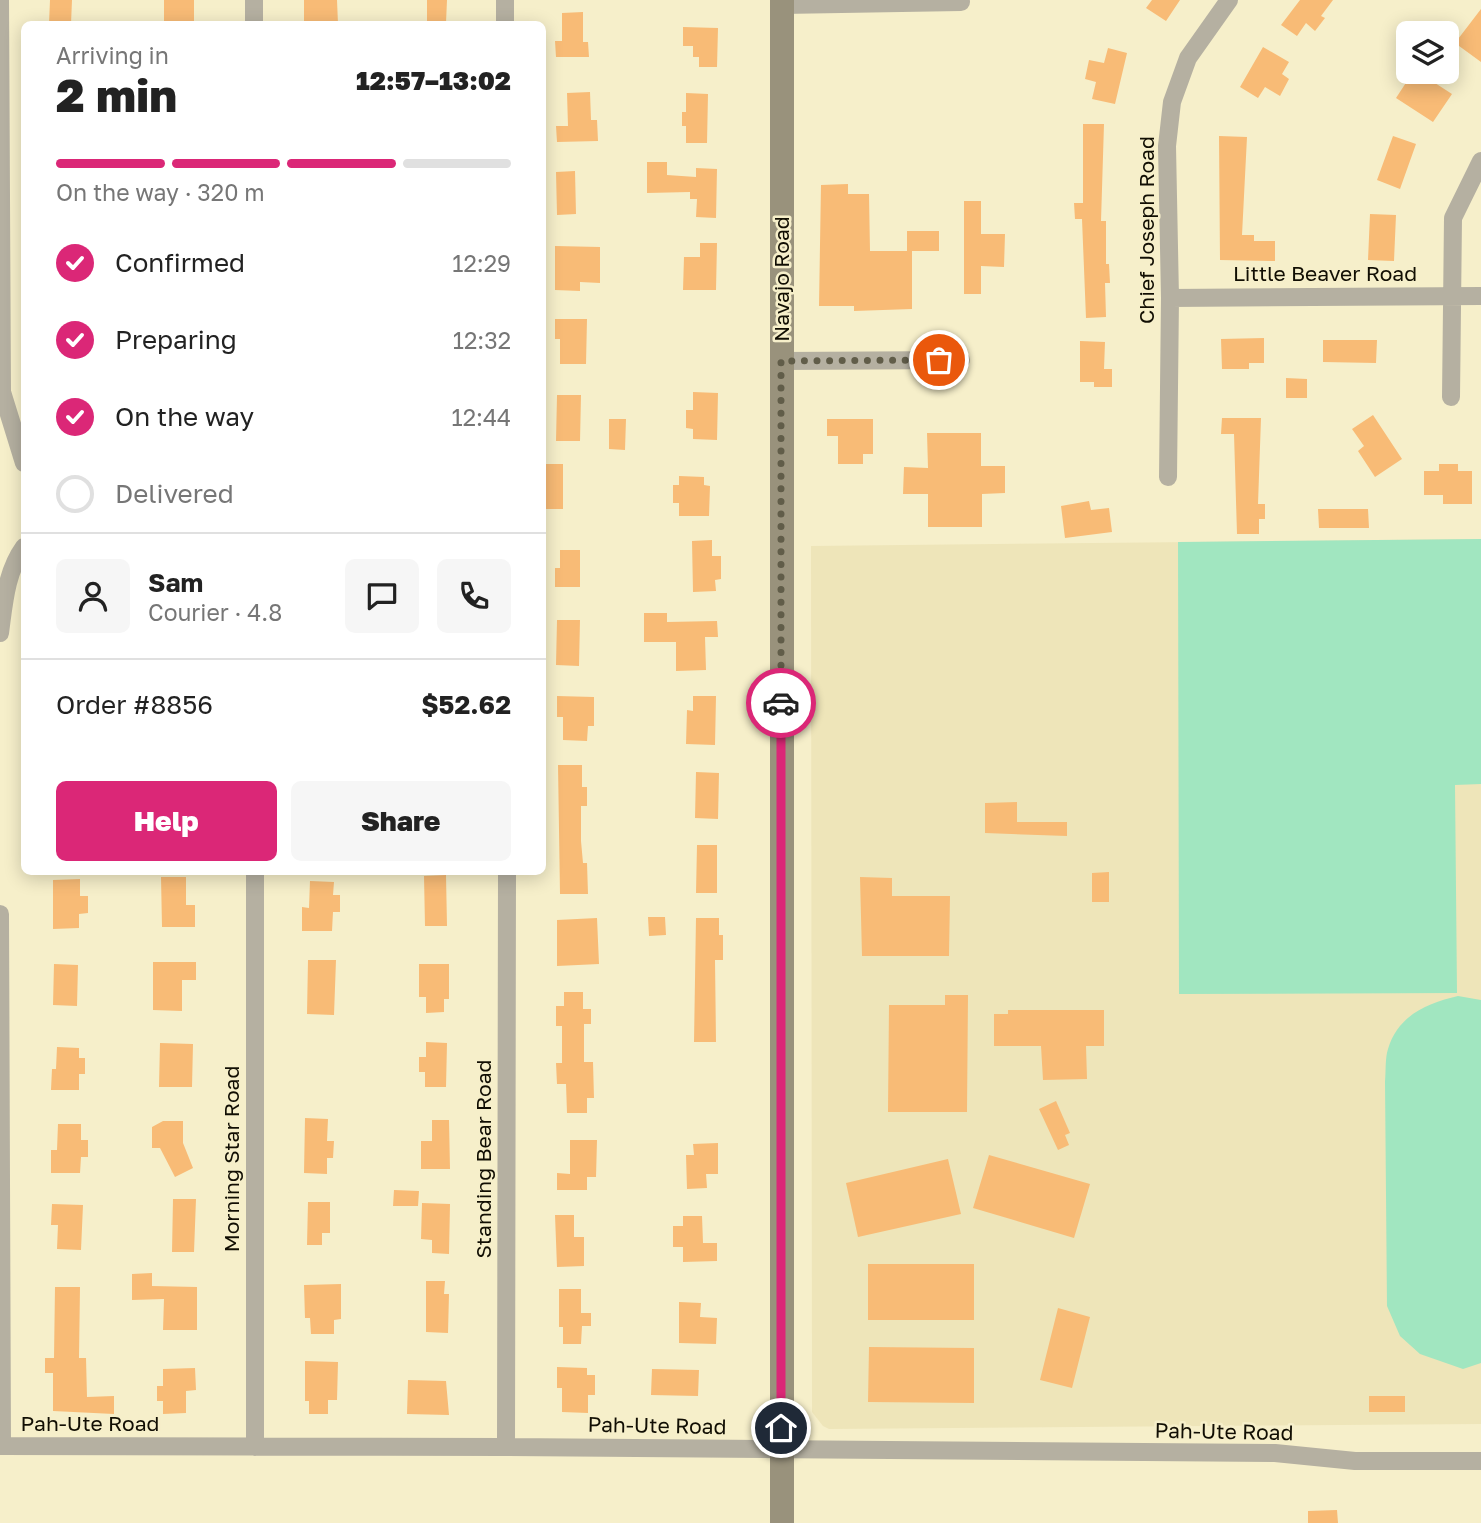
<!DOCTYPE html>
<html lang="en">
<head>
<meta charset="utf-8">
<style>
  body { margin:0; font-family:"Golos Text",sans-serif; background:#f6f6f6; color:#222; height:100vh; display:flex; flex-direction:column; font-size:26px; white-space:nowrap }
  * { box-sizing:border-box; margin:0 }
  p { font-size:23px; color:#767676 }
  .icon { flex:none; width:38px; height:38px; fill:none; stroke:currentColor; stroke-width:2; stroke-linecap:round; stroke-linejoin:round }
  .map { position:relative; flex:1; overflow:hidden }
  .sheet { position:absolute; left:21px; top:21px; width:525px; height:854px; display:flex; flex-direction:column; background:#fff; border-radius:10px; box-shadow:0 4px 18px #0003 }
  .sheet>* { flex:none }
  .buttons { position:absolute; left:1396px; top:21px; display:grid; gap:14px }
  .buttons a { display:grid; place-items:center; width:63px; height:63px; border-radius:10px; background:#fff; box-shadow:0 4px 18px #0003; font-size:35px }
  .pin { position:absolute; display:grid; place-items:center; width:60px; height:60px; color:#fff; margin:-30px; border:4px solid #fff; border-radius:50%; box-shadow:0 2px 7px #0007 }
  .courier { position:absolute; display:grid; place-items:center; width:70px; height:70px; margin:-35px; border:5px solid #db2777; border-radius:50%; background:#fff; color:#222; box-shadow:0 2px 9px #0007 }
  .summary em { font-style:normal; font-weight:800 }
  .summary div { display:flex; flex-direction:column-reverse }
  .summary { display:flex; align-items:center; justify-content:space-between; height:119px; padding:0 35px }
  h1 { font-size:46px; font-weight:800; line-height:52px }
  .bar { display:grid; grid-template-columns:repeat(4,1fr); gap:10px 7px; align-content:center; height:84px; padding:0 35px }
  .bar i { height:9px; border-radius:5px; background:#e0e0e0 }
  .bar .active { background:#db2777 }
  .bar p { grid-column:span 4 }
  .line { display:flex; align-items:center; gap:18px; padding:0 35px; border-top:2px solid #e0e0e0 }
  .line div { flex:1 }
  .round { display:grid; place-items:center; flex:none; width:74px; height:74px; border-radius:10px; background:#f6f6f6 }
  ol { padding:0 35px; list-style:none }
  li { display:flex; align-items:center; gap:21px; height:77px }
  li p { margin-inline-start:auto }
  li .icon { padding:7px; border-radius:50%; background:#db2777; color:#fff; stroke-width:4 }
  li:last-child { color:#767676 }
  li i { width:38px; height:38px; border:4px solid #e0e0e0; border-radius:50% }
  .button { display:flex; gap:14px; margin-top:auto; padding:14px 35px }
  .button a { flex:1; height:80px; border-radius:10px; background:#db2777; color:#fff; font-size:28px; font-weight:800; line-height:80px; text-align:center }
  .button a+a { background:#f6f6f6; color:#222 }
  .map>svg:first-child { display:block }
  .built { fill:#eee5b9 }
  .green { fill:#a1e6c0 }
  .building { fill:#f8bb76 }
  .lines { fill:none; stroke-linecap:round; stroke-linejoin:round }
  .minor { stroke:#b5b0a1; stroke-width:18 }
  .secondary { stroke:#99927c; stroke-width:24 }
  .done { stroke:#615d49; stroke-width:7; stroke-dasharray:0 12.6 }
  .route { stroke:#db2777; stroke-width:9 }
  .labels { text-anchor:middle; stroke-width:5; stroke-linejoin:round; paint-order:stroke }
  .street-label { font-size:21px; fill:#110e03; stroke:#f6efca }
</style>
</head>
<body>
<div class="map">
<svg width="1481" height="1523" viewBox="0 0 1481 1523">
  <rect width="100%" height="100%" fill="#f6efca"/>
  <path class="built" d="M1481,539V1424L829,1429L823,1426L812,1412L811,546Z"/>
  <path class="green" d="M1481,539V784L1455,785L1457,993L1179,994L1178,542Z
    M1458,996L1481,1000V1363L1463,1369L1420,1354L1400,1336L1387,1306L1385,1082C1386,1071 1385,1058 1388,1049C1398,1015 1428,1003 1458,996Z"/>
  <path class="building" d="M50,0H72L71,24H49Z
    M164,0H194V23L164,22Z
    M304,0H337L338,24H304Z
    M427,0H447L446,23H427Z
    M1152,0H1180L1166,21L1146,8Z
    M1300,0H1333L1321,16L1325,18L1315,31L1306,23L1297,36L1281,25Z
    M1481,9V62L1455,43Z
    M583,12V42H588L589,57H556L555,41H562V13Z
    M683,27L718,28L717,67H699V57H693V46H683Z
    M1263,47L1289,62L1282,74L1289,79L1280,96L1265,87L1258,98L1240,87Z
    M1108,48L1127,53L1115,104L1092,99L1096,82L1085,79L1089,60L1104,63Z
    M1413,72H1418L1452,94L1433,122L1396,98Z
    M590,92L591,120H597L598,141L557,142L556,126H568L567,93Z
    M686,93L708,94L707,143H686V126H682V112H686Z
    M1083,124H1104L1101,221H1106V264H1109L1110,283H1105L1106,317L1086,318L1082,219H1075L1074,203H1083Z
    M1219,136L1247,137L1242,235H1254V241H1275V261L1220,260Z
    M1393,136L1416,144L1400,189L1377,180Z
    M647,162H667V175L696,177V168L717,169L716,218L696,217L697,199H690V192L647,193Z
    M575,171L576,214L557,215L556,172Z
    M848,184V194H869L870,251H907V231H939V251H912V309L854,311V306H819L821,185Z
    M964,201H981V234H1005L1004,267L981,266V294H964Z
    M1370,214L1396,215L1394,261L1368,260Z
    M700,243H717L716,290H683L684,257H700Z
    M555,246L600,247V283L580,282V291L555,290Z
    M555,319H587L586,364H560V339H555Z
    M1264,338V363H1249V369H1222L1221,339Z
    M1323,340H1377L1376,363L1323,362Z
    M1080,341L1105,342L1104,369H1112V387H1094V382H1080Z
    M1286,378L1307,379V398H1286Z
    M693,392L718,393L717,440L693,439V429L686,428V410H693Z
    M557,395H581L580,441H556Z
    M1373,415L1402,459L1375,477L1358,451L1364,446L1352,429Z
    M1222,418H1261L1258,504H1265V519H1259V534H1237L1234,434H1221Z
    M609,419H626L625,450L609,449Z
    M827,419H873V454H863V464H838V436H827Z
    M927,433H981V466H1005V493L982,494V527H928V494H903L904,467L928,468Z
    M542,464H563V509H542Z
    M1439,464H1458V471H1472V504H1443V495H1424V471H1439Z
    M679,476L704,477V485L710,486L709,516H679V503H673V485H679Z
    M1089,501L1091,510L1109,508L1112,532L1065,538L1061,506Z
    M1318,509H1368L1369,528H1319Z
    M712,540V556H721V579L715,580L716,591L693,592L692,541Z
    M560,550H580V587H555V568H560Z
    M644,613H667V622L717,621L718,637H705L706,670L676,671V642H644Z
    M557,620H580L579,666L556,665Z
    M557,696L594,697V726H588L587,741L563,740V717H557Z
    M693,696H716L715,745L686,744L687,710L693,711Z
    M558,765H582V787H587V806H581V841L583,863H587L588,894H560Z
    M696,772L719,773L718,819L695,818Z
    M1017,802V822H1067V836L985,833V803Z
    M697,845H717V893H696Z
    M1109,872V902H1092V873Z
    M446,875L447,926H425L424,876Z
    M161,877H186V905H195V927H162Z
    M860,877L892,878V896H950L949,956H862Z
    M80,879V896H88V913L79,914V928L53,929V880Z
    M310,881L334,882L333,895H340V912H333L332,931H302V907L309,908Z
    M648,917H665L666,935L649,936Z
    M597,918L599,964L557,966V920Z
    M696,918H719V935H723V960H715L716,1042H694Z
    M308,960H336L334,1015L307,1014Z
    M153,962H196V980H182V1011L153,1010Z
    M54,964L78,965L77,1006L53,1005Z
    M419,964H449V999H444V1012L426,1013V997H419Z
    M564,992H583V1009H591V1024H584V1062H593L594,1098H587V1113H567L566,1084H557L556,1063H562V1026H556V1006H564Z
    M945,995H968L967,1112H888L889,1005H945Z
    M1008,1010H1104V1046H1086L1087,1079L1043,1080L1041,1046H994V1014H1008Z
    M426,1042L447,1043L446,1087H425V1072H419V1057H426Z
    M160,1043L193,1044L192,1087H159Z
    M57,1047L79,1048V1058H85V1074H79V1090H51L52,1069H56Z
    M1056,1101L1070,1133L1065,1135L1069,1145L1058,1150L1039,1109Z
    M305,1118L328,1119L327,1141H334L333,1158H327V1174L304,1173Z
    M432,1120H449L450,1169H421V1141H432Z
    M163,1121H183V1143L193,1168L175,1177L160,1148H152V1127Z
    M58,1124H81V1140H88V1157H81L80,1173H51V1150H57Z
    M570,1140H597L596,1177H587V1190H557V1173L570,1174Z
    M718,1143V1174H706L707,1188L687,1189L686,1155H694L693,1144Z
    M989,1155L1090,1184L1074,1238L973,1208Z
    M948,1159L961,1214L858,1237L846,1183Z
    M394,1190L419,1191L418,1206H393Z
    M173,1199H196L194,1252H172Z
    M308,1202H330V1233H322V1245H307Z
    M422,1203L450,1204L449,1254L432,1253V1240L421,1239Z
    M52,1204L83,1205L81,1250L57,1249L58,1225H51Z
    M555,1215H574V1237H584V1266L557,1267Z
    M683,1216H702L703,1243H717V1261L683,1262V1247H673V1226H683Z
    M868,1264H974V1320H868Z
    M152,1273V1286L197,1287V1330H163L164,1299L132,1300V1274Z
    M426,1281H445L444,1294H449L448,1333L426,1332Z
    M341,1284V1319L334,1320V1334H311L310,1318H305L304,1285Z
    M55,1287H80L79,1358H86L87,1397L114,1396V1414L53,1411V1373H45V1358H54Z
    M559,1289H581V1313H591V1326H582L581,1344H563V1327H559Z
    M679,1302L701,1303L700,1317L717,1318L716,1344L679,1343Z
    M1058,1308L1090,1317L1072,1388L1040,1380Z
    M869,1347L974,1348V1403L868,1402Z
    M305,1361L338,1362L337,1400H328V1414H309V1401H305Z
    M557,1367L587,1368V1375H595V1395H588V1413L562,1412V1388H557Z
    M195,1368L196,1390L186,1391V1413L163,1414V1401H157V1386H163V1369Z
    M652,1369L699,1370L698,1396L651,1395Z
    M408,1380L446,1381L449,1415L407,1414Z
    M1369,1396H1405V1412H1369Z
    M1337,1510L1338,1523H1308V1511Z"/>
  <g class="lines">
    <path class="minor" d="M0,0L2,392L24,463
      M254,0V24
      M505,0V24
      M782,5L961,2
      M1170,298L1481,296
      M781,361L961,360
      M1451,397L1453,218L1481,161
      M1168,477L1170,298L1167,146L1172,102L1188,58L1229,0
      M0,633C4,603 6,572 24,547
      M0,914L2,1446
      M0,1446L506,1447L1275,1453L1355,1461H1481
      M255,1447V872
      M506,1447L507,872"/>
    <path class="secondary" d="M782,1523V0"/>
  </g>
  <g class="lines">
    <path class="done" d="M781,703V361L939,360"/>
    <path class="route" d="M781,1428V703"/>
  </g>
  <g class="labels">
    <g class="street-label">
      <text transform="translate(1147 230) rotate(-90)" y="7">Chief Joseph Road</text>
      <text x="1325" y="281">Little Beaver Road</text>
      <text transform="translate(782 279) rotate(-90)" y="7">Navajo Road</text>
      <text transform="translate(232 1159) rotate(-90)" y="7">Morning Star Road</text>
      <text transform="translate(484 1159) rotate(-90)" y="7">Standing Bear Road</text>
      <text x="90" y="1431">Pah-Ute Road</text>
      <text transform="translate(657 1426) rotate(1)" y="7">Pah-Ute Road</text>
      <text transform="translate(1224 1432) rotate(1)" y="7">Pah-Ute Road</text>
    </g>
  </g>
</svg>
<div class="buttons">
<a><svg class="icon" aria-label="layers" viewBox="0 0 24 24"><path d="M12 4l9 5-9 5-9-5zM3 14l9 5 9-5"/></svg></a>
</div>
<div class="pin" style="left:939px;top:360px;background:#ea580c"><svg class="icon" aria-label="bag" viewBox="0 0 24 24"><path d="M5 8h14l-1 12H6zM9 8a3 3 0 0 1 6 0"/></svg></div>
<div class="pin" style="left:781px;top:1428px;background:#1f2937"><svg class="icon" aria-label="home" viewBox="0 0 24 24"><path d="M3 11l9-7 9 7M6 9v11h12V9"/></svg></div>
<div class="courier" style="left:781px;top:703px"><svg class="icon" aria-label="car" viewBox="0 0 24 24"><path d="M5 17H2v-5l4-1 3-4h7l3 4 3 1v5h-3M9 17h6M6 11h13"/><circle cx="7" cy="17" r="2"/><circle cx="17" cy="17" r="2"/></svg></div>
<section class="sheet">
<div class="summary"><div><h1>2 min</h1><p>Arriving in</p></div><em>12:57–13:02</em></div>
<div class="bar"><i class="active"></i><i class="active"></i><i class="active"></i><i></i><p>On the way · 320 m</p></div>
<ol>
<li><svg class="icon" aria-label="check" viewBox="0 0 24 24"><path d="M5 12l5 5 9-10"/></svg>Confirmed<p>12:29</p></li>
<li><svg class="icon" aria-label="check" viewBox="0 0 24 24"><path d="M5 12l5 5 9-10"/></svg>Preparing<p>12:32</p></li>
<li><svg class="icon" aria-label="check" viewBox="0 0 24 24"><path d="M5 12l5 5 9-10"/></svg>On the way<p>12:44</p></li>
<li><i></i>Delivered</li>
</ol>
<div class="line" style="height:126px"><a class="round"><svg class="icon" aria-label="person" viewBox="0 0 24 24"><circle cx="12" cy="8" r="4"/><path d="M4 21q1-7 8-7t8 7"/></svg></a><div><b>Sam</b><p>Courier · 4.8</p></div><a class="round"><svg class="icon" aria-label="chat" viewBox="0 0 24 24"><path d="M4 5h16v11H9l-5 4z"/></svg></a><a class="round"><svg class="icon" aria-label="phone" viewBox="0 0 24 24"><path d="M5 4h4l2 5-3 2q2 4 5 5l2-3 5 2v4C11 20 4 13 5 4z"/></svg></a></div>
<div class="line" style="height:91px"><div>Order #8856</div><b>$52.62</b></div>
<div class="button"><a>Help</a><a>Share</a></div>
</section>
</div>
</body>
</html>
